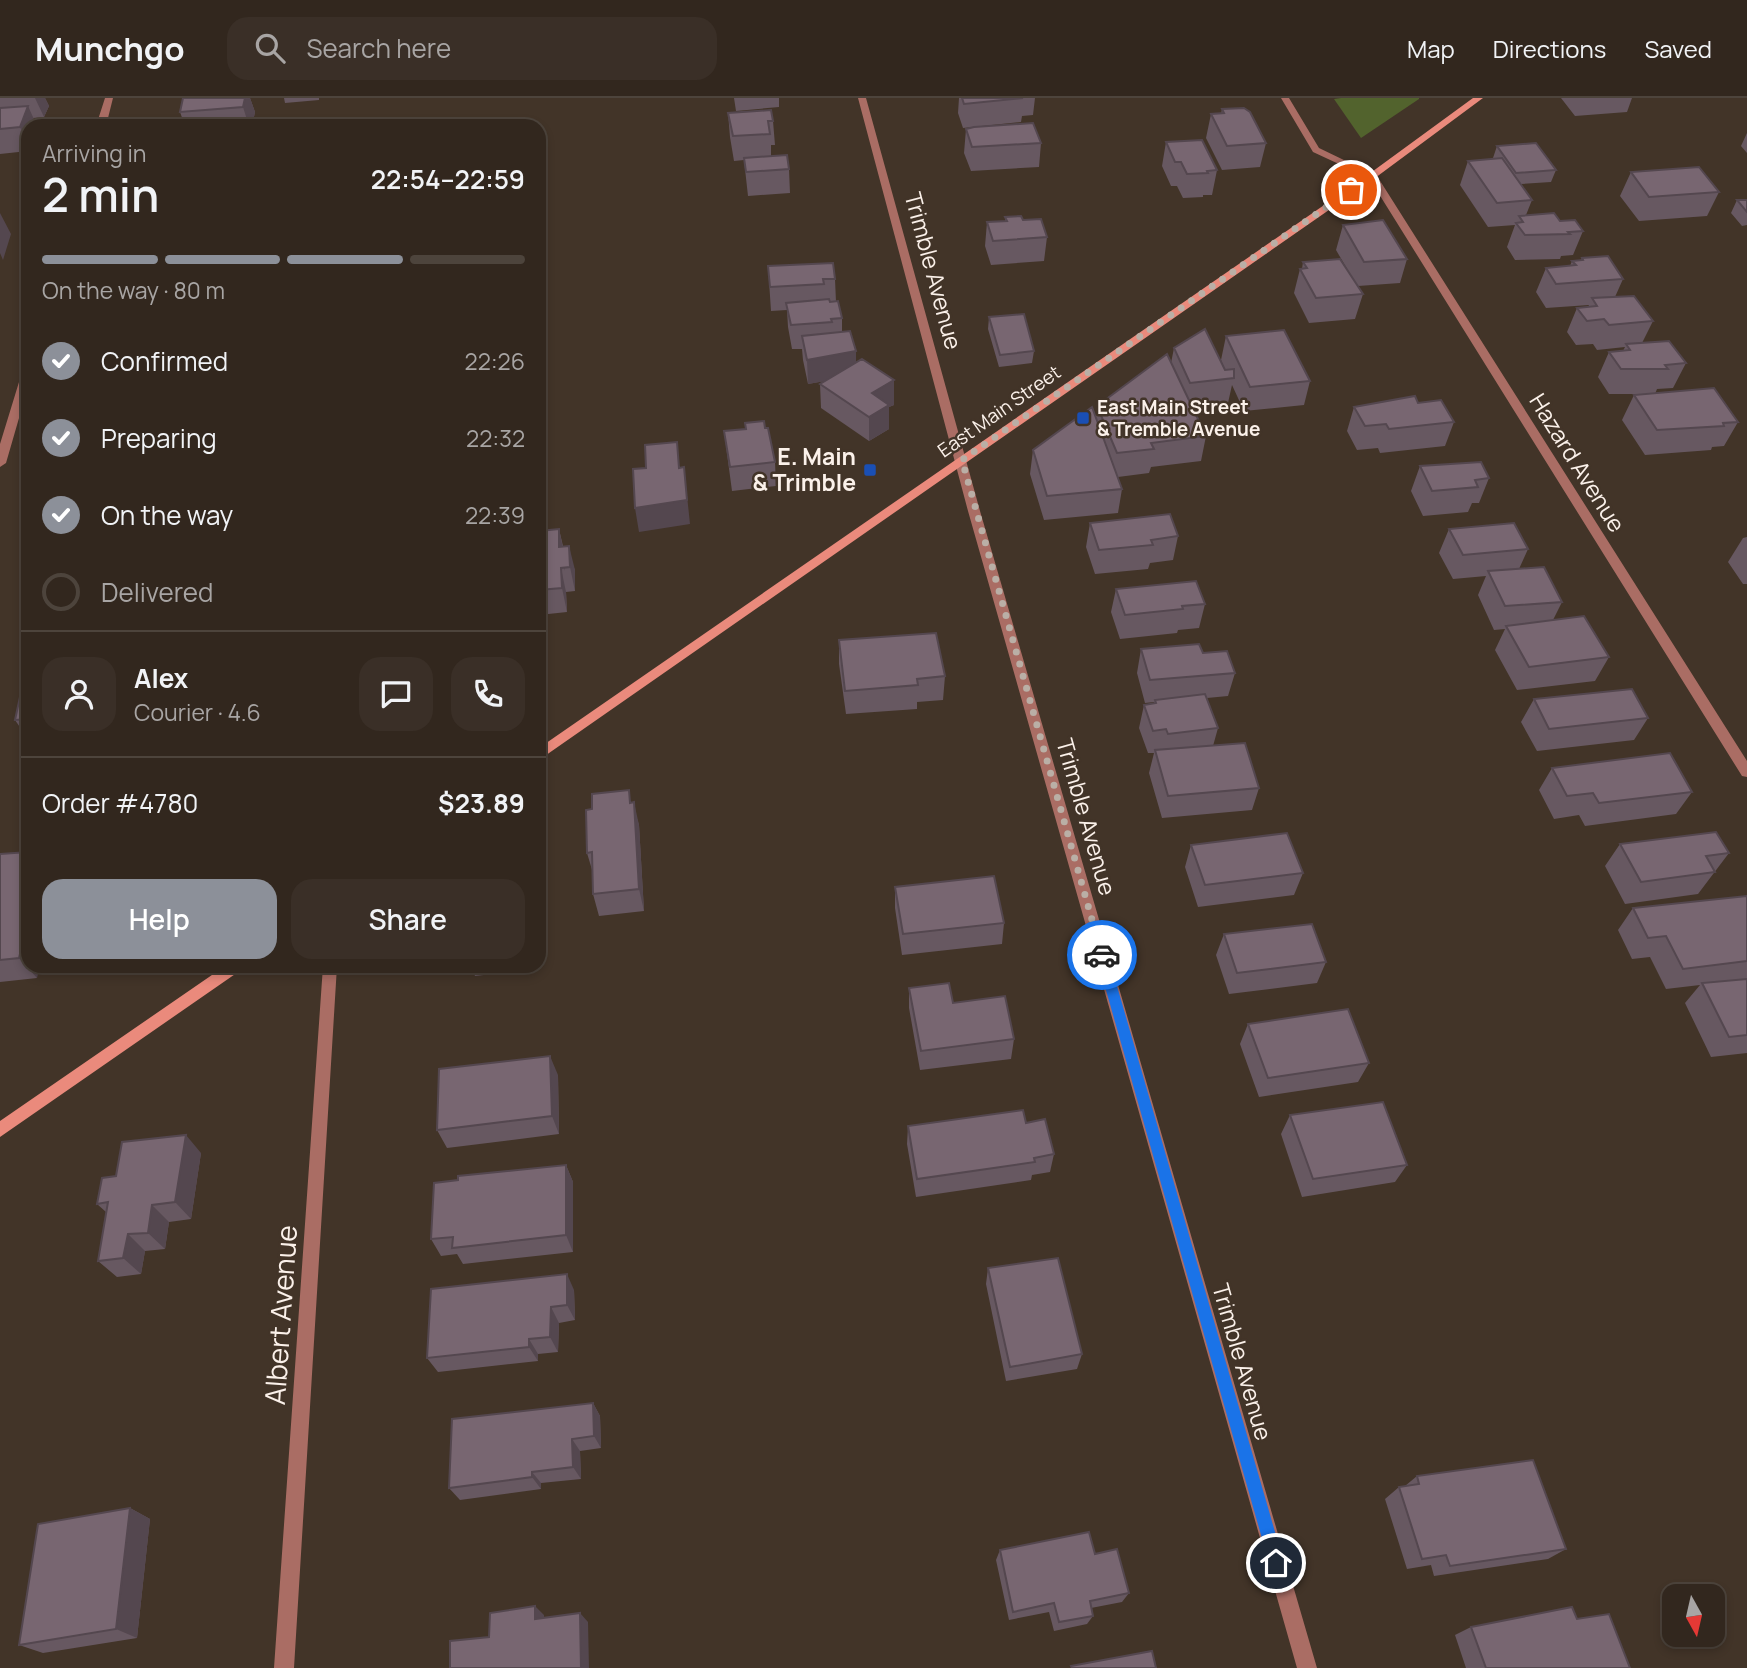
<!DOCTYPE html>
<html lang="en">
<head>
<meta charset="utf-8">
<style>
  body { margin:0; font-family:Manrope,sans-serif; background:#3a2f27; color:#f1f3f6; height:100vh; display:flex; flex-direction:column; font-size:26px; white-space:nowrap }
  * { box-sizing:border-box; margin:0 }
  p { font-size:23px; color:#a8a5a4 }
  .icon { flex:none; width:38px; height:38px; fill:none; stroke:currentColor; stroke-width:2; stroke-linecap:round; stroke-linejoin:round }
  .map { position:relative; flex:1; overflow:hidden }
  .details { position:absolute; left:21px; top:21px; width:525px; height:854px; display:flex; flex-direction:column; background:#32271e; border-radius:21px; box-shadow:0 4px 10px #0003,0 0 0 2px #4d443c }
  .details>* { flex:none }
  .needle { width:46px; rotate:172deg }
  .buttons { position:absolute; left:1662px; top:1486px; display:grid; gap:14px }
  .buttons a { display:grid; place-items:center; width:63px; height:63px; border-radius:14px; background:#32271e; box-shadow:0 4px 10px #0003,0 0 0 2px #4d443c; font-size:35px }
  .pin { position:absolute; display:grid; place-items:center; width:60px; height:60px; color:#fff; margin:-30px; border:4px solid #fff; border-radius:50%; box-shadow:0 2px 7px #0007 }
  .courier { position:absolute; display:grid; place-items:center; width:70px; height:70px; margin:-35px; border:5px solid #1a73e8; border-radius:50%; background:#fff; color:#222; box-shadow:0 2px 9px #0007 }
  .headline em { font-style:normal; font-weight:600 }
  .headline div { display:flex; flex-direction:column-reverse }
  .headline { display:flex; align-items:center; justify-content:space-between; height:119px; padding:0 21px }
  h1 { font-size:46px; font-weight:600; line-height:52px }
  .bar { display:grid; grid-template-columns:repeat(4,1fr); gap:10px 7px; align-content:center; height:84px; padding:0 21px }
  .bar i { height:9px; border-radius:5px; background:#4d443c }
  .bar .on { background:#8c9099 }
  .bar p { grid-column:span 4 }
  .line { display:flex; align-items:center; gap:18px; padding:0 21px; border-top:2px solid #4d443c }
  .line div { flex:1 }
  .round { display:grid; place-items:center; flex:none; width:74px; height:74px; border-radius:21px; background:#3a2f27 }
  ol { padding:0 21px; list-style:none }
  li { display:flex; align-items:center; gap:21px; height:77px }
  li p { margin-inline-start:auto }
  li .icon { padding:7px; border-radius:50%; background:#8c9099; color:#fff; stroke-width:4 }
  li:last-child { color:#a8a5a4 }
  li i { width:38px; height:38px; border:4px solid #4d443c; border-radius:50% }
  .cta { display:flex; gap:14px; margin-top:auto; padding:14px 21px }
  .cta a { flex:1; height:80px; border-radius:21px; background:#8c9099; color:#fff; font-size:28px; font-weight:600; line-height:80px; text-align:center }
  .cta a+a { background:#3a2f27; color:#f1f3f6 }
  header { display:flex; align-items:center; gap:42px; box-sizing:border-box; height:98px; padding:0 35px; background:#32271e; border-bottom:2px solid #4d443c }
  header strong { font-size:33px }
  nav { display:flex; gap:38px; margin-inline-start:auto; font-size:24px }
  .search { width:490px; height:63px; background:#3a2f27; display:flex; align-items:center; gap:18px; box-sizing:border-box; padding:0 24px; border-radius:21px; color:#a8a5a4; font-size:26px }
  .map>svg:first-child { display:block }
  .green { fill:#52632d }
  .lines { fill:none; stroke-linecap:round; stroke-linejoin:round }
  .street { fill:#aa6d64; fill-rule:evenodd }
  .secondary { fill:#ea8a7c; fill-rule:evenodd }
  .wall { fill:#675861 }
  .shaded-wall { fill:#54474f }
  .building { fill:#786671; stroke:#54474f; stroke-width:2 }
  .route { fill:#1a73e8 }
  .done { stroke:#baafa6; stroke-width:7; stroke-dasharray:0 12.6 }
  .transit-dot { fill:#1a4fb4; stroke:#423428; stroke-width:2.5 }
  .labels { text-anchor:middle; stroke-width:5; stroke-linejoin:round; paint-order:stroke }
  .far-poi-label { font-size:19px; font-weight:bold; fill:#fbf1ea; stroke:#423428; text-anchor:start }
  .far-street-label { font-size:19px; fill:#fbf1ea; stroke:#423428 }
  .street-label { font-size:23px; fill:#fbf1ea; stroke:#423428 }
  .poi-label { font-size:23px; font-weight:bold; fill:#fbf1ea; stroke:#423428; text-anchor:end }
  .near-street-label { font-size:28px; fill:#fbf1ea; stroke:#423428 }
</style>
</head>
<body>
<header>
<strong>Munchgo</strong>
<div class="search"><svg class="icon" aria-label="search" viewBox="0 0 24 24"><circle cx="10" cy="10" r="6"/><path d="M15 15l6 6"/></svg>Search here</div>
<nav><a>Map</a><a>Directions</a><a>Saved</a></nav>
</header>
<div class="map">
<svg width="1747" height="1570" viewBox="0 0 1747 1570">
  <rect width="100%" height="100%" fill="#423428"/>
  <path class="green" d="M1341,0H1419V1L1361,40L1334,1Z"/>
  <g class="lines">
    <path class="street" d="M105,0H113L106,28H96Z
      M858,0H866L980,413L1317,1570H1297L968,413Z
      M1281,0H1289L1319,50L1377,78L1747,663V679L1742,678L1369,80L1313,54Z
      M28,268V289L6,365L0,369V346L23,271Z
      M323,868H337L294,1570H274Z"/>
    <path class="secondary" d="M1473,0H1483L1375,80L539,662V650L1369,76Z
      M225,868H243L241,872L0,1039V1023Z"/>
  </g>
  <path class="wall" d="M0,0H45L49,8L44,19L33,20L37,28H28V53L0,56Z
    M183,0H250L255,14L252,28H185L180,14Z
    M284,0H319V2L285,5Z
    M734,0H779V9L736,13Z
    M959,0H1035L1033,17L1022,18L1021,24L963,30L958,15Z
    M1561,0H1632L1627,14L1575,18Z
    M1222,11L1266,45L1260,69L1222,72L1206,40L1211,16H1221Z
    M728,15L773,23L775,47H771V58L789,71L790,95L748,98L744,62L734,63L730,39Z
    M966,31L1041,45L1039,69L971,73L964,55Z
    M1747,35V55L1741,48Z
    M1166,44L1217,72L1212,97H1203V99L1183,100L1177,88H1171L1162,68Z
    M1497,48L1556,72L1551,84L1521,86L1532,102L1526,117L1560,123L1583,133L1573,157L1561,158L1560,161L1515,162L1507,149L1515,127L1488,129L1460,87L1468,63L1494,61L1493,60Z
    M1631,74L1719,94L1707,118L1639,123L1620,98Z
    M1737,102H1747V127L1742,128L1731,115Z
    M1005,119L1023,122L1047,139L1044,163L991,167L985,148L987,124L1005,123Z
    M1343,127L1407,161L1400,185L1358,188L1363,196L1355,221L1309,225L1294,195L1300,171H1302L1303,164L1353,181L1336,152Z
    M1582,160L1623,181L1615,199L1653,223L1642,245L1686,265L1673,290L1657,291L1655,296L1738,324L1724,348L1712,349L1711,352L1645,357L1622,322L1634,297L1655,296H1609L1598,279L1609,254L1623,253L1625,249L1597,252L1593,246L1576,247L1567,234L1577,210L1588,209L1589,207L1546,210L1536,194L1546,170L1570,168L1572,163H1580Z
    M768,168L835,181L836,204L842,220V233L856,253V264L894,307L889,309V331L869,343L821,310L820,286L824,283L808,286L803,262L802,251H792L788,229L787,212L771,213Z
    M989,219L1034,253L1032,265L999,269L988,231Z
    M1226,238L1310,283L1304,307L1244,313L1232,287L1228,305L1192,308L1206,338L1201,363L1151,369L1149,375L1118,379L1122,391L1118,415L1044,422L1030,376L1033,352L1096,318L1097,308L1171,265L1174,250L1225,272L1221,262Z
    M1418,305L1454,324L1445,348L1380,355L1378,350L1357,352L1347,333L1354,309Z
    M724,333L775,364L776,388L732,393Z
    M1420,368L1489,380L1479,405H1472L1468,414L1423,418L1411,393Z
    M1090,425L1178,438L1173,462L1150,465L1148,471L1095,476L1086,449Z
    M559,431L563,448L575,472V493L566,494L567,514L539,517V433Z
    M1449,431L1528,451L1519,471L1562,504L1553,522L1609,559L1595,583L1517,592L1495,552L1505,531L1494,532L1478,497L1486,478L1453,481L1439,455Z
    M1747,439V486H1743L1728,464L1743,440Z
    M1116,491L1205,506L1199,530L1178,532L1177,535L1120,541L1111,514Z
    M839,542L945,578L943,602L917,604V611L846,616L839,566Z
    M1141,551L1203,555L1235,575L1228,598L1207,600L1218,630L1213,648L1259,690L1252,712L1162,720L1149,675L1154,655H1148L1139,630L1144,607L1154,606V604L1145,605L1137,575Z
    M28,584V641L15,622Z
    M1534,601L1648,620L1634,642L1537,653L1521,624Z
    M1552,670L1692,694L1676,716L1585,728L1579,717L1554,721L1539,692Z
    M632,705L639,727L644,813L599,818L593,796V775L587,755Z
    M1620,746L1729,755L1698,796L1625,806L1605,768Z
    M1191,747L1303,775L1294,797L1198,809L1185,769Z
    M0,756L37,880L0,884Z
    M895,789L1004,825L1002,846L902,857L895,810Z
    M1747,798V955L1711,959L1685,905L1700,887L1666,891L1650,859L1632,861L1618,832L1633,810Z
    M1224,836L1326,864L1317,885L1229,896L1216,857Z
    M471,868H536V871L475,878Z
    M909,890L953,905L1014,941L1011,961L920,972L909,910Z
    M1248,926L1369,965L1358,984L1259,999L1240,946Z
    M558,977L559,1036L447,1050L437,1032Z
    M1290,1017L1407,1067L1395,1084L1302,1099L1281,1036Z
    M908,1028L1054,1056L1050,1074L1032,1077L1031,1082L916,1099L907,1046Z
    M201,1055L191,1121L169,1124L165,1151L145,1153L141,1176L117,1179L98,1163L106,1114L97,1106L116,1078Z
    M566,1067L573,1084V1154L463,1166L457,1156L441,1158L431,1141Z
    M988,1170L1082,1256L1077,1271L1006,1283L986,1186Z
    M574,1192L575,1222L559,1225L558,1254L538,1256V1263L438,1274L427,1260Z
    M593,1305L600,1318L601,1350L580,1353L581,1381L541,1385V1391L460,1402L449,1390Z
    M1417,1378L1566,1451L1548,1461L1434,1478L1431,1467L1407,1471L1385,1401L1399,1389L1405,1388Z
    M130,1410L150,1421L137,1540L43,1555L19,1547Z
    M1000,1452L1095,1456L1129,1495L1122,1504L1091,1510L1093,1518L1087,1526L1054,1533L1049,1514L1009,1522L996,1462Z
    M1577,1521L1630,1570H1466L1455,1537L1471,1529Z"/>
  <path class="shaded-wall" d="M35,0H45L49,8L44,19Z
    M245,0H250L255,14L252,28H249L243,9Z
    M28,8L37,28H28V46L20,29Z
    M0,115L11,136L3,162L0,155Z
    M856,253V278L808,286L807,262Z
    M894,282V307L889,309V331L869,343V319L872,295Z
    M684,369L690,426L639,434L635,410Z
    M559,431L564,455L565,473L559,449Z
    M569,448L575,472V493L570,469Z
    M561,470L566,494L567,514L562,490Z
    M634,704L639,727L644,813L639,791Z
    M28,824V868H40L37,880L19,860Z
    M550,958L558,977L559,1036L552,1018Z
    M186,1037L201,1055L191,1121L175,1104Z
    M566,1067L573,1084V1154L566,1137Z
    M152,1107L169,1124L165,1151L148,1135Z
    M128,1136L145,1153L141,1176L123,1160Z
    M567,1176L574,1192L575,1222L567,1207Z
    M551,1209L559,1225L558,1254L550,1239Z
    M529,1241L538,1256V1263L529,1249Z
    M593,1305L600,1318L601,1350L594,1338Z
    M572,1341L580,1353L581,1381L573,1369Z
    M532,1374L541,1385V1391L532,1379Z
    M130,1410L150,1421L137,1540L116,1531Z
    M535,1508L544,1517V1529L535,1521Z
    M580,1515L588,1524L589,1570H581Z"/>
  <path class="building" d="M183,0H245L243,9L180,14Z
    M962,0H1023L964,6Z
    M28,8L20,29L0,31V10Z
    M1244,10L1250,14L1266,45L1227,48L1211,16L1224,15L1222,11Z
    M771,12L773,23H768L770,36L733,38L728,15Z
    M1033,25L1041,45L972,49L966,31L974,29Z
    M1202,42L1217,72L1207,73L1208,75L1187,76L1181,64H1175L1166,44Z
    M1536,45L1556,72L1516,75L1497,48Z
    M787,57L789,71L746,74L744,60Z
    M1502,60L1532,102L1497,105L1468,63Z
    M1699,69L1719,94L1649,99L1631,74Z
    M1737,102H1747V114Z
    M1554,115L1560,123L1575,122L1583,133L1568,134L1570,136L1525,137L1516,125L1523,124L1519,118Z
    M1021,118L1023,122L1041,121L1047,139L993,143L987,124L1007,123L1005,119Z
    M1383,122L1407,161L1364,164L1343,127Z
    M1608,158L1623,181L1556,186L1546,170L1576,167L1572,163L1583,162L1582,160Z
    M1340,161L1363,196L1316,200L1300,171L1307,170L1303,164Z
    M833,165L835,181H823L824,186L770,189L768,168Z
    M1634,198L1653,223L1609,227L1604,221L1587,223L1577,210L1597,208L1592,200Z
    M829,201L830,204L838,203L842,220L831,221L832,224L791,227L786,205Z
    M1024,216L1034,253L1000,257L989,219Z
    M1205,231L1225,272L1234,271V280L1190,285L1174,250Z
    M1284,232L1310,283L1250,289L1226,238Z
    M850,233L856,253L807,262L802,238Z
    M1669,243L1686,265L1665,267L1668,271H1621L1609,254L1630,252L1626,246Z
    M1167,256L1206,338L1151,345L1154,351L1117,355L1097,308Z
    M862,261L894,282L872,295L889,307L869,319L820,286Z
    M1714,290L1738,324L1723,325L1724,328L1657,332L1634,297Z
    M1415,298L1418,305L1441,302L1454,324L1389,331L1386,326L1365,328L1354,309Z
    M1092,309L1122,391L1047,398L1033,352Z
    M764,323L765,330H768L775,364L730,369L724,333L746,331L745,325Z
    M677,344L679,370L684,369L687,402L635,410L633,371L646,370L645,347Z
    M1481,364L1489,380L1475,382L1478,389L1432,393L1420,368Z
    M1170,416L1178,438L1151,442L1153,447L1099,452L1090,425Z
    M1514,425L1528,451L1463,457L1449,431Z
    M559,431V449L569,448L570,469L561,470L562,490L539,492V433Z
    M1544,469L1562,504L1505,508L1488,473Z
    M1196,483L1205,506L1182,508L1183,511L1125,517L1116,491Z
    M1584,518L1609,559L1529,569L1506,528Z
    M936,535L945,578L917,581L918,587L845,593L839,542Z
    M1199,546L1203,555L1227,553L1235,575L1150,582L1141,551Z
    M28,584V621L15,622L23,585Z
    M1632,591L1648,620L1549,631L1534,601Z
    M1205,596L1218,630L1168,636L1166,631L1153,633L1144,607L1156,605L1155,602Z
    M1245,645L1259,690L1168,698L1155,652Z
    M1670,655L1692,694L1599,705L1593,695L1567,698L1552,670Z
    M629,692L630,705L634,704L639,791L593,796L592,754L587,755L586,712L592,711V696Z
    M1716,734L1729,755L1706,758L1715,774L1641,784L1620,746Z
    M1287,735L1303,775L1205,787L1191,747Z
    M28,754V824L19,860L0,862V756Z
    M994,778L1004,825L903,836L895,789Z
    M1747,798V863L1683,871L1666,838L1648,840L1633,810Z
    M1312,826L1326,864L1237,875L1224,836Z
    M1747,881V937L1729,939L1702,885Z
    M949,885L953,905L1005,898L1014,941L921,953L909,890Z
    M1348,911L1369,965L1268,980L1248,926Z
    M550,958L552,1018L437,1032L439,971Z
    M1383,1004L1407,1067L1313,1081L1290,1017Z
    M1023,1012L1026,1025L1045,1021L1054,1056L1034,1060L1035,1064L917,1081L908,1028Z
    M186,1037L175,1104L152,1107L148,1135L128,1136L123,1160L98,1163L108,1104L97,1106L102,1080L116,1078L122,1044Z
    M566,1067V1137L452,1150L453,1139L431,1141L434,1085L458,1082V1078Z
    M1058,1160L1082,1256L1010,1269L988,1170Z
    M567,1176V1207L551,1209L550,1239L529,1241V1249L427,1260L431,1191Z
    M593,1305L594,1338L572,1341L573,1369L532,1374V1379L449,1390L452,1321Z
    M1533,1362L1566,1451L1450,1468L1446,1457L1422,1461L1399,1389L1419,1386L1417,1378Z
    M130,1410L116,1531L19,1547L38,1426Z
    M1089,1434L1095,1456L1117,1451L1129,1495L1090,1503L1093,1518L1059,1524L1054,1505L1013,1514L1000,1452Z
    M535,1508V1521L580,1515L581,1570H450V1543L489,1539L490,1515Z
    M1572,1509L1577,1521L1609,1516L1630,1570H1486L1471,1529Z
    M1152,1553L1156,1570H1072L1071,1568Z"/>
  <path class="route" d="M1102,852L1108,857L1284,1465L1282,1470L1276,1472L1271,1470L1269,1465L1096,857Z"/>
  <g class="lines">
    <path class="done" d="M1102,857L962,362L1351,92"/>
  </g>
  <g class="transit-dot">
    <rect x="1076" y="313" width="14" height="14" rx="3.5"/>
    <rect x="863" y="365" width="14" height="14" rx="3.5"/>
  </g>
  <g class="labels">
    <g class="far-poi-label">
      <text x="1097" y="316">East Main Street<tspan x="1097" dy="22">&amp; Tremble Avenue</tspan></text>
    </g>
    <g class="far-street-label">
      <text transform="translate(999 313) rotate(-35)" y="7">East Main Street</text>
    </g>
    <g class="street-label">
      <text transform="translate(933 173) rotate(75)" y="8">Trimble Avenue</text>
      <text transform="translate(1577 365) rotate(58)" y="8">Hazard Avenue</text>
      <text transform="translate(1086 719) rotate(74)" y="8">Trimble Avenue</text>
      <text transform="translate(1242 1264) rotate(74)" y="8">Trimble Avenue</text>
    </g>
    <g class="poi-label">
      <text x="856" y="367">E. Main<tspan x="856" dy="26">&amp; Trimble</tspan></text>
    </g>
    <g class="near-street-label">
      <text transform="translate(281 1217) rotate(-86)" y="10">Albert Avenue</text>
    </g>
  </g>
</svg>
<div class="buttons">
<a><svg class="needle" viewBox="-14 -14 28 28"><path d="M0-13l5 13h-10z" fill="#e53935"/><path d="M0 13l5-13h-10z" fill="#a8a5a4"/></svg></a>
</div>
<div class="pin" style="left:1351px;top:92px;background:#ea580c"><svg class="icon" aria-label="bag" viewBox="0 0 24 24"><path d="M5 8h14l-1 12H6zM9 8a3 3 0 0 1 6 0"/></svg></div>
<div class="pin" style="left:1276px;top:1465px;background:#1f2937"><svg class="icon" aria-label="home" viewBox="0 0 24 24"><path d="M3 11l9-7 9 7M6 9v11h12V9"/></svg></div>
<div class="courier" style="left:1102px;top:857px"><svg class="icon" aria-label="car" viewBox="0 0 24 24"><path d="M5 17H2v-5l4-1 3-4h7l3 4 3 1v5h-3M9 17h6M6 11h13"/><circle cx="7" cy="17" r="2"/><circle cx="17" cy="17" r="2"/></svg></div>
<section class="details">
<div class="headline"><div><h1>2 min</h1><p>Arriving in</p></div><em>22:54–22:59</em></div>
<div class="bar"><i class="on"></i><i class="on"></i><i class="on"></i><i></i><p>On the way · 80 m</p></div>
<ol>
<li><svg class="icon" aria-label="check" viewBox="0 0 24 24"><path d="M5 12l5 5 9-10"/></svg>Confirmed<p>22:26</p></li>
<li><svg class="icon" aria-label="check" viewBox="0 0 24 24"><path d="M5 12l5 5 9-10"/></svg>Preparing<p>22:32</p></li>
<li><svg class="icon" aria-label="check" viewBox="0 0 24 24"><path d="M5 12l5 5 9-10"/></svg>On the way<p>22:39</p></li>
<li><i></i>Delivered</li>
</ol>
<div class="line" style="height:126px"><a class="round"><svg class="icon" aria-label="person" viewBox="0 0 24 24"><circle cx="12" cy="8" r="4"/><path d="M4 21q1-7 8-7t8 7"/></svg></a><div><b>Alex</b><p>Courier · 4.6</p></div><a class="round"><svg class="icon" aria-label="chat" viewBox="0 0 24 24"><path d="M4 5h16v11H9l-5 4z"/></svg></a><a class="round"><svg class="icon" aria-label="phone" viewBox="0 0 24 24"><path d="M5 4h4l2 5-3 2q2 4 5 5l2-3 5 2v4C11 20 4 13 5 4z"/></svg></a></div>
<div class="line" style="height:91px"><div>Order #4780</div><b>$23.89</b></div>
<div class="cta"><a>Help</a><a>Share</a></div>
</section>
</div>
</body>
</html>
